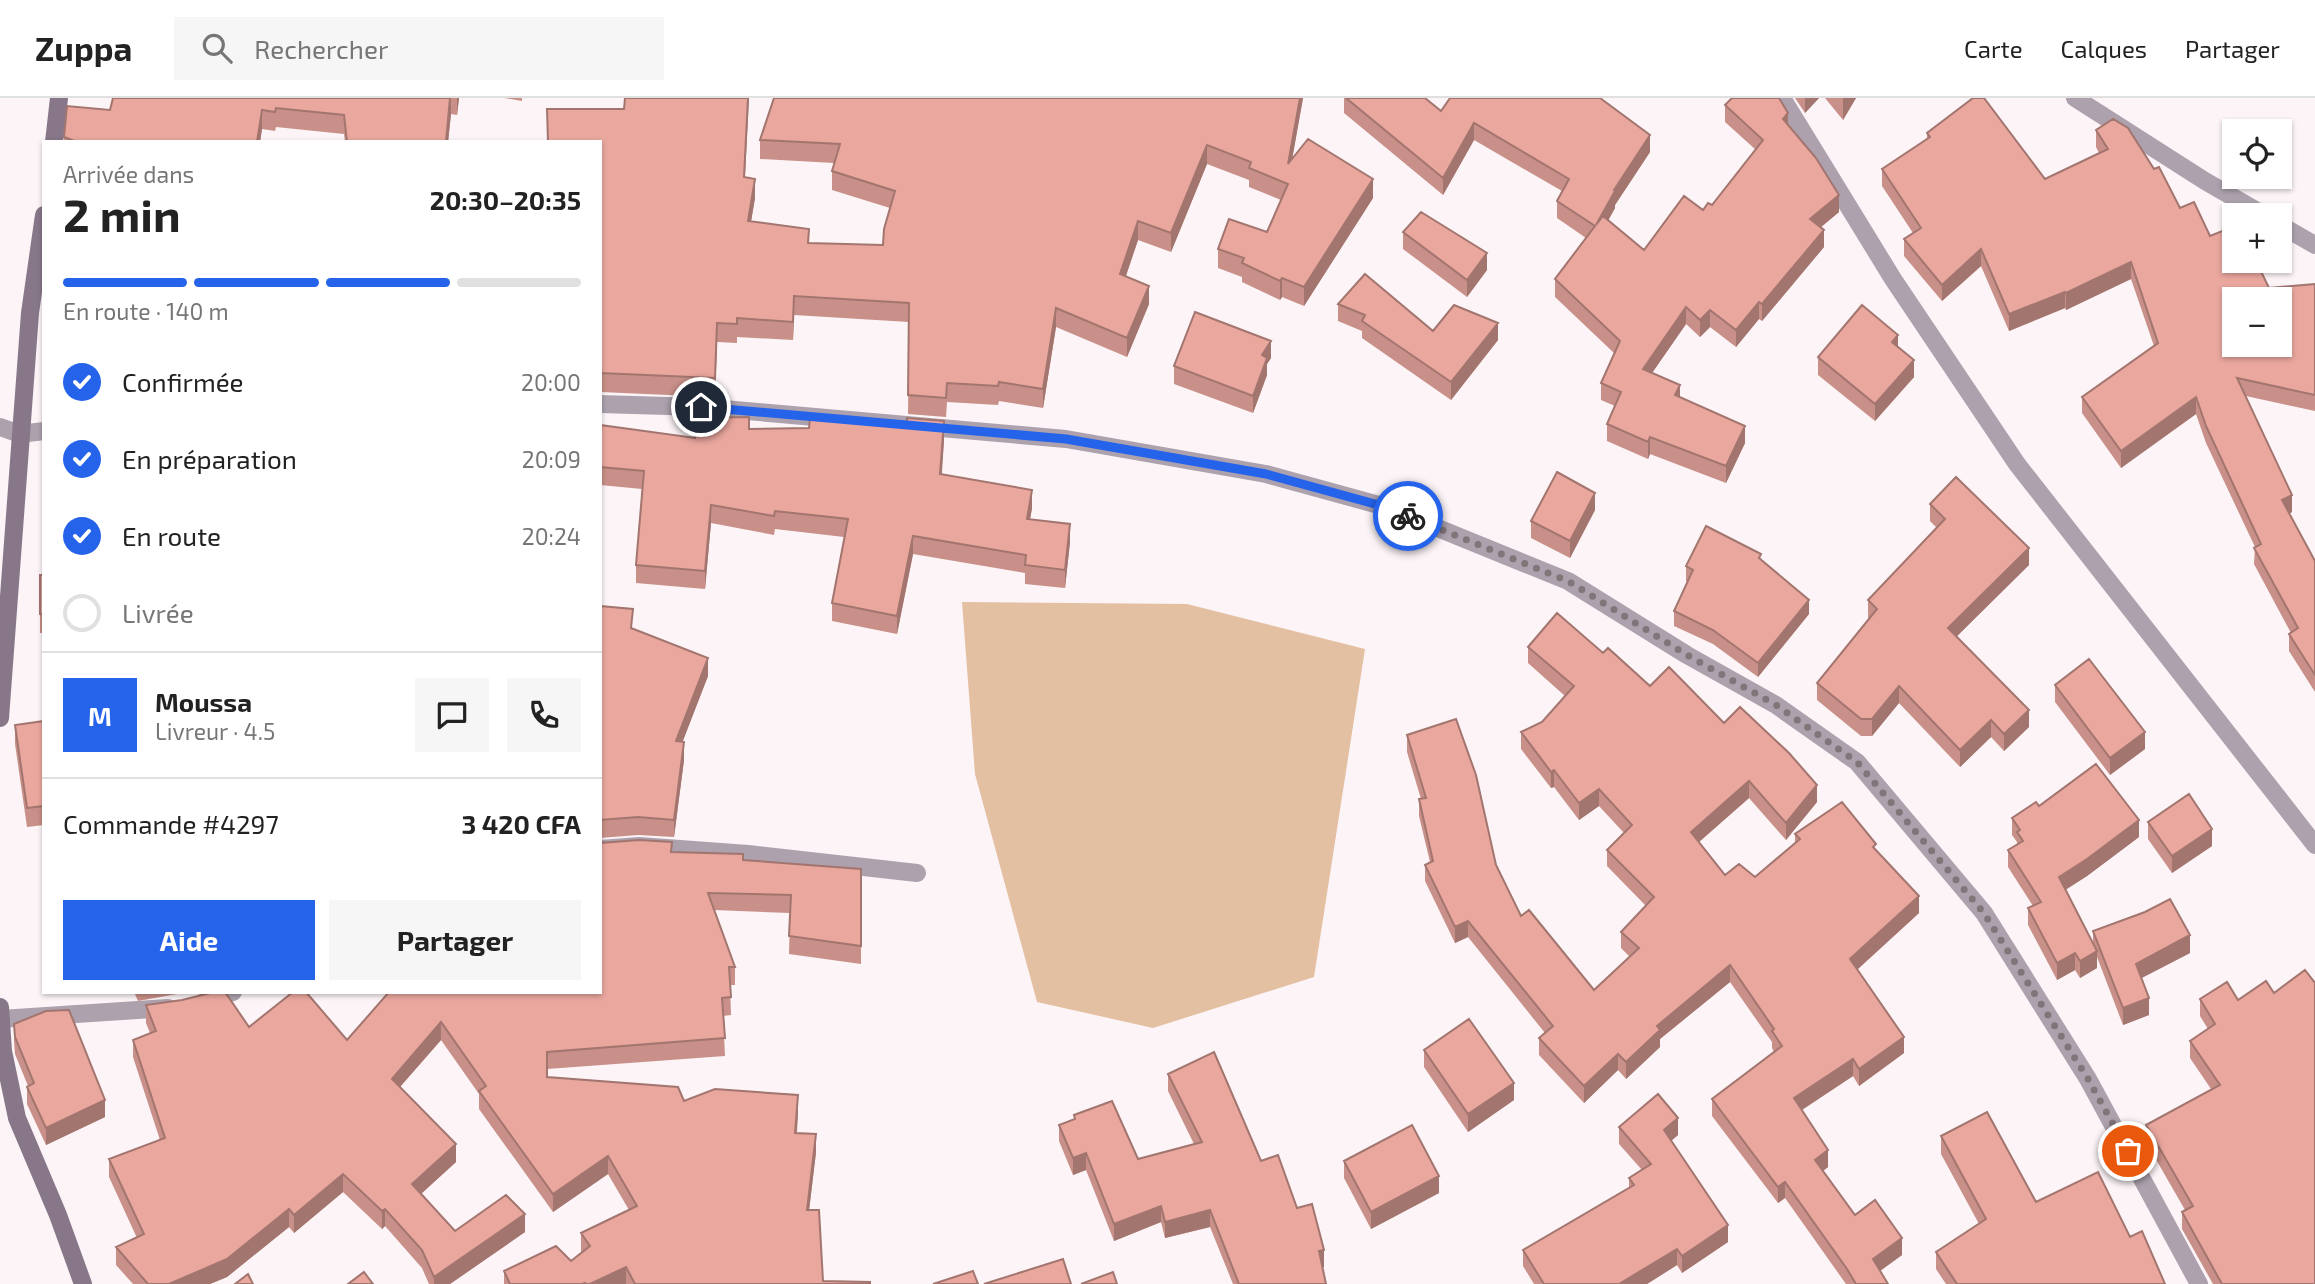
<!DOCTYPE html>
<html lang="fr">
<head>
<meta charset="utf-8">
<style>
  body { margin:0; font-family:"Exo 2",sans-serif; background:#f6f6f6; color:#222; height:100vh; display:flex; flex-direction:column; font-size:26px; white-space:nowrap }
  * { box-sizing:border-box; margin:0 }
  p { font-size:23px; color:#767676 }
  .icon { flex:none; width:38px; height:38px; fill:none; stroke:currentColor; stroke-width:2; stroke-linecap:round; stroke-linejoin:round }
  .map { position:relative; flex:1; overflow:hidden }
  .side { position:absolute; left:42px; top:42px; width:560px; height:854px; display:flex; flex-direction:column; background:#fff; border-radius:0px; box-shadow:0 2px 5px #0004 }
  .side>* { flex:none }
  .fabs { position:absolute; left:2222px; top:21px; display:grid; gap:14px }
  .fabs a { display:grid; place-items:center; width:70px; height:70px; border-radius:0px; background:#fff; box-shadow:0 2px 5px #0004; font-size:35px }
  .pin { position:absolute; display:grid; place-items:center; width:60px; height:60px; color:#fff; margin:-30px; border:4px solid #fff; border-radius:50%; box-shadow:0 2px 7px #0007 }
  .courier { position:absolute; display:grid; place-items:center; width:70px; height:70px; margin:-35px; border:5px solid #2563eb; border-radius:50%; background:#fff; color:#222; box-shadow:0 2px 9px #0007 }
  .overview em { font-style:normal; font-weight:700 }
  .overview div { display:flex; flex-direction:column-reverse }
  .overview { display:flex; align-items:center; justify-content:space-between; height:119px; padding:0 21px }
  h1 { font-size:46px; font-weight:700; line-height:52px }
  .bar { display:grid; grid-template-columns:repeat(4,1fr); gap:10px 7px; align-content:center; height:84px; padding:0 21px }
  .bar i { height:9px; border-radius:5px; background:#e0e0e0 }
  .bar .selected { background:#2563eb }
  .bar p { grid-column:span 4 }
  .line { display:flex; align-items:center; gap:18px; padding:0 21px; border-top:2px solid #e0e0e0 }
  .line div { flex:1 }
  .round { display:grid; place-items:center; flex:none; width:74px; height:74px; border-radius:0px; background:#f6f6f6 }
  ol { padding:0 21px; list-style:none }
  li { display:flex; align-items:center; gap:21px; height:77px }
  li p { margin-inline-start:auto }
  li .icon { padding:7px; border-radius:50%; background:#2563eb; color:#fff; stroke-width:4 }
  li:last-child { color:#767676 }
  li i { width:38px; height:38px; border:4px solid #e0e0e0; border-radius:50% }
  .cta { display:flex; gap:14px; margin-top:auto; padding:14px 21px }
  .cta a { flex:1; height:80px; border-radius:0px; background:#2563eb; color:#fff; font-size:28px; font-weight:700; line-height:80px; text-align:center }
  .cta a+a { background:#f6f6f6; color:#222 }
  header { display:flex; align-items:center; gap:42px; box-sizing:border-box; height:98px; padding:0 35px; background:#fff; border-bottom:2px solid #e0e0e0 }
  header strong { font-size:33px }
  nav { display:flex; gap:38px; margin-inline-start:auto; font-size:24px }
  .search { width:490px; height:63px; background:#f6f6f6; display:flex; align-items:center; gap:18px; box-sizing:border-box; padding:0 24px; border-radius:0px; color:#767676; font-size:26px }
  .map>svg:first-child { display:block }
  .green { fill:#e4c0a3 }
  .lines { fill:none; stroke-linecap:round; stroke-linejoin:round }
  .street { stroke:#aca1ad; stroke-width:18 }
  .secondary { stroke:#877789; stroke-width:18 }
  .wall { fill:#c89088 }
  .shaded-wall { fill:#a3756f }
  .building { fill:#e9a79e; stroke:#a3756f; stroke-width:2; fill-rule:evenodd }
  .done { stroke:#82757a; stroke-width:7; stroke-dasharray:0 12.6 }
  .route { stroke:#2563eb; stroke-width:9 }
</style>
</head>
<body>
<header>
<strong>Zuppa</strong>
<div class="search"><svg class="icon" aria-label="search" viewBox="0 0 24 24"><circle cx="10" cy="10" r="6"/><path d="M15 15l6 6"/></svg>Rechercher</div>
<nav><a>Carte</a><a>Calques</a><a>Partager</a></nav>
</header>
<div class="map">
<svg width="2315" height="1186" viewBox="0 0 2315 1186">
  <rect width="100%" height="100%" fill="#fcf4f7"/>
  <path class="green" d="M962,504L1187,506L1365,551L1314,879L1153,930L1037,904L975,676Z"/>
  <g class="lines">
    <path class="street" d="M1782,0L1893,181L2017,366L2315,747
      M2075,0L2205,83L2264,117
      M2280,127L2315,147
      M600,306L701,309L1066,341L1266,376L1386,409L1568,483L1687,557L1776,607L1857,664L1984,815L2088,981L2199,1186
      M0,329L20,336L44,333
      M600,751L639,748L748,756L917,775
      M205,903L233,894
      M0,921L168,910"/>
    <path class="secondary" d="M54,44L59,0
      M0,620L30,215L44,117
      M0,909L3,953L17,1020L58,1117L83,1186"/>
  </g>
  <path class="wall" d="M113,0H459L457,17L451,16L448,44H345L344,36L276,29L275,33L262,31L260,44H64V39L110,12Z
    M505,0H522V3Z
    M774,0H1303L1292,60L1373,100L1304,208L1282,199L1280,202L1242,184V179L1218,170V151L1267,134L1281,102L1249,89V82L1207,66L1171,154L1138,142L1126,178L1149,206L1127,259L1056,229L1043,310L999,303L998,307L947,304L946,319L908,316L909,224L794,217L793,242L737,239V245L717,244L715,299L600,294V44L745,79L755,100L751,123L809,145L883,147L890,110L832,92V73L834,65L760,61V42Z
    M1344,0H1425L1441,13L1650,54L1615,107V110L1608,123L1644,152L1703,112L1712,107L1756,52L1725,24V7L1788,28L1839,114L1820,130L1824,149L1762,223L1759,221L1736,249L1710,229L1700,239L1686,226L1652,275L1680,299L1745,345L1726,385L1650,356L1648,361L1607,343V326L1615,308L1601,302V285L1614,255L1555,199V181L1586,140L1557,120V103L1562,93L1474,42L1443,97L1344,15Z
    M1795,0H1819L1805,15Z
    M1825,0H1856L1843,22Z
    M2096,32L2210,138L2269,190L2315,186V313L2246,298L2292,414L2289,416L2315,463V594L2289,553V536L2291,535L2254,466L2255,449L2206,345L2196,316L2121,370L2082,315V299L2154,248L2131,181L2066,212L2065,210L2009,233L1981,168L1942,203L1904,158V141L1913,135L1882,88V71L1927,42V35L2045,81L2099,55L2096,49Z
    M1403,134L1487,172L1467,199L1403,151Z
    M1338,206L1433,233L1498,242L1451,302L1362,240V233L1338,223Z
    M1898,248L1914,279L1875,323L1818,277V259Z
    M1271,260L1267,266V277L1253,315L1174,286V268Z
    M600,327L695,340L749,331L944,342L942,376L1032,410L1030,421L1070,444L1065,490L1025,486V475L913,456L897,536L832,523V505L844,439L775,431L774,437L711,425L705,491L636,485V467L642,391L600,387Z
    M1930,406L2029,467L1957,538L2029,629L2004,653L1991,639L1960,669L1899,605L1872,638H1861L1817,602V585L1869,521L1868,519V502L1937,430L1930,423Z
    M1595,412L1570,460L1531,440V423Z
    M1761,462L1809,516L1758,579L1713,546L1674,528V513L1688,484L1686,483V468Z
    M40,477H44V535H40Z
    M600,508L632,531L708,578L682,644L684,662L674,739L638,737L600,740Z
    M1528,549L1603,555L1650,588L1724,625L1817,704L1786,742L1749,700L1699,744L1725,777L1755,779L1795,746V736L1876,753L1919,815L1857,872L1904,955L1859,988L1853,978L1802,1012L1828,1069L1823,1073L1855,1117L1902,1157L1880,1173L1888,1186H1846L1785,1100L1778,1105L1712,1018V1001L1774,954L1772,950V944L1730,884L1660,941V949L1626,981L1618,972L1584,1005L1539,957V940L1545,935L1468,839L1455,845L1425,783V767L1430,764L1419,718V701H1421L1407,654V637L1496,767L1521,818L1594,892L1630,859L1621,850V834L1646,808L1607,768V752L1624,735L1599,708L1579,722L1554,689L1551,690L1521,651V634L1542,624L1565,598L1528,565Z
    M2055,587L2145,651L2110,677L2055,604Z
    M44,623V727L27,729L15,646V627Z
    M2039,708L2139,739L2087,778L2065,792L2093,847V833L2190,855L2141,880L2149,917L2123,927L2097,859V870L2080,880L2075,872L2057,882L2028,827V810L2033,808L2008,769V752L2017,747V744L2012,737V720Z
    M2148,724L2212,748L2172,775L2148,741Z
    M672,754L743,762L861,771V866L789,856L790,815L714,812L735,869V887H730L731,917L723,918L725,958L547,971V979L684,1003L798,1015L797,1035L816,1054L809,1112L823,1183L870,1186H504V1173L571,1163L582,1155L581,1153V1135L629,1112L608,1076L553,1114L479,1011V996L441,942L400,989L456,1064L421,1096L455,1133L525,1134L450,1186H429L422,1170L385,1128L382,1131L343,1094L294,1135L289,1129L227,1179L210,1186H133L116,1167V1149L137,1140L109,1079V1061L160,1042L133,959V942L150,935L146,925V907L249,929L347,942L600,894Z
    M2227,884L2315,1186H2213L2182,1131V1114L2185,1112L2146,1044V1027L2211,991L2190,960V943L2208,931L2200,918V901Z
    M134,894H188L138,903Z
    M14,926L105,1019L46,1047L27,1006V989L28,988L15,956L14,943Z
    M1424,952L1514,1002L1468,1034L1424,969Z
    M1168,976L1261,1063L1297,1110L1324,1169H1322L1326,1186H1233L1210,1129L1165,1140L1161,1124L1114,1143L1086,1072L1073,1077L1059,1043V1027L1074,1021V1017L1138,1061L1194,1046L1168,993Z
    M1619,1029L1678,1037L1671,1043L1728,1144L1682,1175L1677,1167L1647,1186H1534L1523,1168V1152L1629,1089V1080L1642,1072L1619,1046Z
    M1941,1038L2036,1104L2130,1139L2165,1186H1946L1936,1171V1154L1979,1126L1941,1056Z
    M1344,1063L1439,1095L1371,1131L1344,1080Z"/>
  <path class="shaded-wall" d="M451,0V16L448,44H446Z
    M457,0H459L457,17Z
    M748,0H749L744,98V79Z
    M1300,0H1303L1288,85V66Z
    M1805,0H1819L1805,15Z
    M1843,0H1856L1843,22Z
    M262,12V31L260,44H257Z
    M1788,15V32L1783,21Z
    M1474,25V42L1443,97V80Z
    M1650,37V54L1615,107V110L1596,144V127L1614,92Z
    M1207,47V66L1171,154V135Z
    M755,81V100L748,142V123Z
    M1373,81V100L1304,208V189Z
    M1839,97V114L1810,138V121Z
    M1138,123V142L1120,195V176Z
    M1824,132V149L1762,223V206Z
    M1981,151V168L1942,203V187Z
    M1487,155V172L1467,199V182Z
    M2131,164V181L2066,212V195Z
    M1282,180V199L1280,202V183Z
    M1149,188V206L1127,259V240Z
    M2065,194V210L2009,233V216Z
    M794,198V217L793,242V224Z
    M1759,204V221L1736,249V232Z
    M1686,209V226L1643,288V271Z
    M1056,210V229L1043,310V291Z
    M1710,212V229L1700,239V222Z
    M717,225V244L715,299V280Z
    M1498,225V242L1451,302V284Z
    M1898,237V254L1892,244Z
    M1271,243V260L1267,266V277L1253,315V298L1262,257Z
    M1914,262V279L1875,323V306Z
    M1680,287V304L1675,297Z
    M2196,299V316L2121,370V353Z
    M944,323V342L940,394V376Z
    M1745,328V345L1726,385V368Z
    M1650,339V356L1648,361V344Z
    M1032,392V410L1027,439V421Z
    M1595,395V412L1570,460V443Z
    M2292,397V414L2282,419V402Z
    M711,407V425L705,491V473Z
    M1070,426V444L1065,490V472Z
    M913,438V456L897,536V518Z
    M2029,450V467L1948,547V530Z
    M1809,502V516L1758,579V565Z
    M708,560V578L676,661V643Z
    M1899,588V605L1872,638V621Z
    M2029,612V629L2004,653V636Z
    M1991,622V639L1960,669V652Z
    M2145,634V651L2110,677V660Z
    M684,644V662L674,739V722Z
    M1554,672V689L1551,690V674Z
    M1749,683V700L1691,751V734Z
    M1817,687V704L1786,742V725Z
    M1599,691V708L1579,722V705Z
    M2139,722V739L2087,778L2059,796V779Z
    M2212,731V748L2172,775V758Z
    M1919,798V815L1850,878V861Z
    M1468,823V839L1455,845V829Z
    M2190,837V855L2136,883V866Z
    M2097,853V870L2080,880V863Z
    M2075,855V872L2057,882V865Z
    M1730,867V884L1660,941V949L1626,981V964L1657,928Z
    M2149,900V917L2123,927V910Z
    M441,924V942L392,998V981Z
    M1904,939V955L1859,988V971Z
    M1618,956V972L1584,1005V988Z
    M1853,961V978L1794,1017V1000Z
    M1514,985V1002L1468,1034V1016Z
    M798,997V1015L795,1052V1035Z
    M105,1002V1019L46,1047V1030Z
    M1678,1020V1037L1664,1049V1032Z
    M816,1036V1054L807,1130V1112Z
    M456,1046V1064L412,1104V1086Z
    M1828,1052V1069L1815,1079V1062Z
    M1086,1055V1072L1073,1077V1060Z
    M608,1058V1076L553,1114V1096Z
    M343,1076V1094L294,1135V1117Z
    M1439,1078V1095L1371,1131V1114Z
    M1785,1084V1100L1778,1105V1089Z
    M1161,1108V1124L1114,1143V1126Z
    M289,1111V1129L227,1179L210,1186H169Z
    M385,1111V1128L382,1131V1113Z
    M1210,1112V1129L1165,1140V1124Z
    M525,1116V1134L450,1186H434V1179Z
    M1728,1127V1144L1682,1175V1158Z
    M1902,1140V1157L1873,1178V1161Z
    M1677,1151V1167L1647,1186H1619Z
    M1324,1152V1169L1319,1170V1153Z
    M626,1169V1186H590Z"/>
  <path class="building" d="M113,0H450L446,44H347L344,17L276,10L275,14L262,12L257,44H77L64,39L67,8L110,12Z
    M625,0H748L744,79L755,81L748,123L809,131L808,145L883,147L884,131L895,93L832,73L840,46L760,42L774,0H1300L1288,66L1308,41L1373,81L1304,189L1282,180L1280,183L1242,165L1244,160L1218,151L1229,121L1267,134L1288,86L1249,70L1251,64L1207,47L1171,135L1138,123L1120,176L1149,188L1127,240L1056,210L1043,291L999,284L998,288L947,285L946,300L908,297L909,205L794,198L793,224L737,220V226L717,225L715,280L600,275V44H548L547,11H624Z
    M1346,0H1425L1441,13L1450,0H1600L1650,37L1614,92L1615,93L1596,127L1603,118L1644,152L1684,98L1703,112L1708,105L1712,107L1763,42L1725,7L1732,0H1779L1788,15L1783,21L1816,60L1839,97L1810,121L1824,132L1762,206L1759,204L1736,232L1710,212L1700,222L1686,209L1643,271L1680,287L1675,297L1745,328L1726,368L1650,339L1648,344L1607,326L1621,294L1601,285L1620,243L1555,181L1595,128L1557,103L1569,81L1474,25L1443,80Z
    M1973,0H1984L2045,81L2108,51L2096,32L2113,21L2128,30L2154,71L2159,69L2180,110L2194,104L2210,138L2235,128V163H2256L2269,190L2315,186V297L2237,280L2292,397L2282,402L2315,463V577L2289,536L2298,530L2254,450L2261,446L2206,328L2196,299L2121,353L2082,299L2158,245L2131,164L2066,195L2065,194L2009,216L1981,151L1942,187L1904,141L1921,130L1882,71L1930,39L1927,35ZM2235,201H2280V247H2235Z
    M1421,114L1487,155L1467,182L1403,134Z
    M1365,176L1433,233L1454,207L1498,225L1451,284L1362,223L1365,217L1338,206Z
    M1862,207L1898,237L1892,244L1914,262L1875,306L1818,259Z
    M1195,214L1271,243L1262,257L1267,260L1253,298L1174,268Z
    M749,319V331L809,330L810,320L907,328V320L944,323L940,376L1032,392L1027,421L1070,426L1065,472L1025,467L1026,457L913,438L897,518L832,505L848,421L775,413L774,418L711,407L705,473L636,467L644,373L600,369V327L695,340L698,320Z
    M1557,374L1595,395L1570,443L1531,423Z
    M1956,379L2029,450L1948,530L2029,612L2004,636L1991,622L1960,652L1899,588L1872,621H1861L1817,585L1877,511L1868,502L1945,421L1930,406Z
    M1706,428L1761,456L1759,460L1809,502L1758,565L1713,532L1674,513L1693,472L1686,468Z
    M40,477H44V517L40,516Z
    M600,508L633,511L631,530L708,560L676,643L684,644L674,722L638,719L600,722Z
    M1557,515L1603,555L1608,550L1650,588L1669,569L1724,625L1740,609L1789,655L1817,687L1786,725L1749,683L1691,734L1725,777L1739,766L1755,779L1800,741L1795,736L1842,704L1876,746L1873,749L1919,798L1850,861L1904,939L1859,971L1853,961L1794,1000L1828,1052L1815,1062L1855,1117L1875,1102L1902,1140L1873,1161L1888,1186H1856L1847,1171L1785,1084L1778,1089L1712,1001L1782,948L1772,933L1774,931L1730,867L1657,928L1660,932L1626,964L1618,956L1584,988L1539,940L1553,928L1468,823L1455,829L1425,767L1433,763L1419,701L1426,700L1407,637L1456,621L1476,677L1496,767L1521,818L1529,812L1594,892L1639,850L1621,834L1654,799L1607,752L1632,727L1599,691L1579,705L1554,672L1551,674L1521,634L1542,624L1574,588L1528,549Z
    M2089,561L2145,634L2110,660L2055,587Z
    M44,623V708L27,710L15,627Z
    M2096,666L2139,722L2087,761L2059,779L2097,853L2080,863L2075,855L2057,865L2028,810L2041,804L2008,752L2023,743L2017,734L2020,732L2012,720L2036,704L2039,708Z
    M2189,696L2212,731L2172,758L2148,724Z
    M639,742L672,744L671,754L743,756V762L861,771V848L789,838L791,797L708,795L735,869H729L731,899L722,900L725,940L547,954V979L678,989L684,1003L715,991L798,997L795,1035L816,1036L807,1112H819L823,1183L870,1184V1186H635L626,1169L590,1186H586L585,1185L582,1186H510L504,1173L556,1148L571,1163L590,1148L581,1135L637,1108L608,1058L553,1096L479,993L486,988L441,924L392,981L456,1046L412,1086L455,1133L506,1097L525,1116L434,1179L422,1152L385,1111L382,1113L343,1076L294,1117L289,1111L227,1161L169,1186H148L116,1149L144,1136L109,1061L165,1040L133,942L156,933L146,907L182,902L214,894H225L249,929L293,894H306L347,942L389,894H600V745Z
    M2170,801L2190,837L2136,866L2149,900L2123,910L2093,833L2145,814Z
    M2305,872L2315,885V1186H2222L2182,1114L2193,1108L2146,1027L2220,987L2190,943L2215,926L2200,901L2227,884L2238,902L2266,883L2274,895Z
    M69,912L105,1002L46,1030L27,989L34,985L15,939L14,926L46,913Z
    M1469,921L1514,985L1468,1016L1424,952Z
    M1214,954L1261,1063L1278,1057L1297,1110L1312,1106L1324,1152L1319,1153L1326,1186H1239L1210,1112L1165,1124L1161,1108L1114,1126L1086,1055L1073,1060L1059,1027L1075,1021L1074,1017L1112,1003L1138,1061L1202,1044L1168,976Z
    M1658,996L1678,1020L1664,1032L1728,1127L1682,1158L1677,1151L1619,1186H1544L1523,1152L1634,1087L1629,1080L1651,1066L1619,1029Z
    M1987,1014L2036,1104L2098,1074L2130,1139L2142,1133L2165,1186H1957L1936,1154L1986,1121L1941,1038Z
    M1412,1027L1439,1078L1371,1114L1344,1063Z
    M1063,1161L1071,1186H984Z
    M973,1173L978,1186H933Z
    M364,1174L373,1186H348Z
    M1113,1174L1117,1186H1081Z
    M248,1176L253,1186H235Z"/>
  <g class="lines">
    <path class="done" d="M1408,418L1568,483L1687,557L1776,607L1857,664L1984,815L2088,981L2128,1053"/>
    <path class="route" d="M701,309L1066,341L1266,376L1386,409L1408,418"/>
  </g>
</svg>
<div class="fabs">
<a><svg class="icon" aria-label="locate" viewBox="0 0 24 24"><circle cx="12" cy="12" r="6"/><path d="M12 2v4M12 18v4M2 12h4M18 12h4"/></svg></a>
<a>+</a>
<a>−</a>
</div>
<div class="pin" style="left:2128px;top:1053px;background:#ea580c"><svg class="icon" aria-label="bag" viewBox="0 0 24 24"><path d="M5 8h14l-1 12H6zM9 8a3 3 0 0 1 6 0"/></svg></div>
<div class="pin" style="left:701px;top:309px;background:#1f2937"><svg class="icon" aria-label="home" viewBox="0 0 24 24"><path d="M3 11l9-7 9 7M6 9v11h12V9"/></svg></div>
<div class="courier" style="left:1408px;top:418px"><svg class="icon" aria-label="bike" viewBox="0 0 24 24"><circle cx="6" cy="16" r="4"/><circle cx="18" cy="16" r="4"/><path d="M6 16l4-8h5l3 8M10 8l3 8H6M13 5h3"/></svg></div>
<section class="side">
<div class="overview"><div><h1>2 min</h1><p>Arrivée dans</p></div><em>20:30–20:35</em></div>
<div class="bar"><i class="selected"></i><i class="selected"></i><i class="selected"></i><i></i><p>En route · 140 m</p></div>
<ol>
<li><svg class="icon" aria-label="check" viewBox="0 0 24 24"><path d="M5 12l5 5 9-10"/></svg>Confirmée<p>20:00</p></li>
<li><svg class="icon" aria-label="check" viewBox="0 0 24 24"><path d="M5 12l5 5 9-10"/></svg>En préparation<p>20:09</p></li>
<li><svg class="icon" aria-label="check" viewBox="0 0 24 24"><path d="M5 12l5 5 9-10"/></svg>En route<p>20:24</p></li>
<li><i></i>Livrée</li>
</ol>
<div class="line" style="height:126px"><b class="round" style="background:#2563eb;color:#fff">M</b><div><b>Moussa</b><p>Livreur · 4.5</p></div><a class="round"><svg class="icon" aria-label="chat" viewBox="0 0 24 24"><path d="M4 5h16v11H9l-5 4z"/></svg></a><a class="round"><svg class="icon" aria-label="phone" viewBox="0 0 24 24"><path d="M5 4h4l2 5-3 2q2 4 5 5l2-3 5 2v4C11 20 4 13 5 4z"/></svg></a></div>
<div class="line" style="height:91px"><div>Commande #4297</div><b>3 420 CFA</b></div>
<div class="cta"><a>Aide</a><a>Partager</a></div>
</section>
</div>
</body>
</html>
